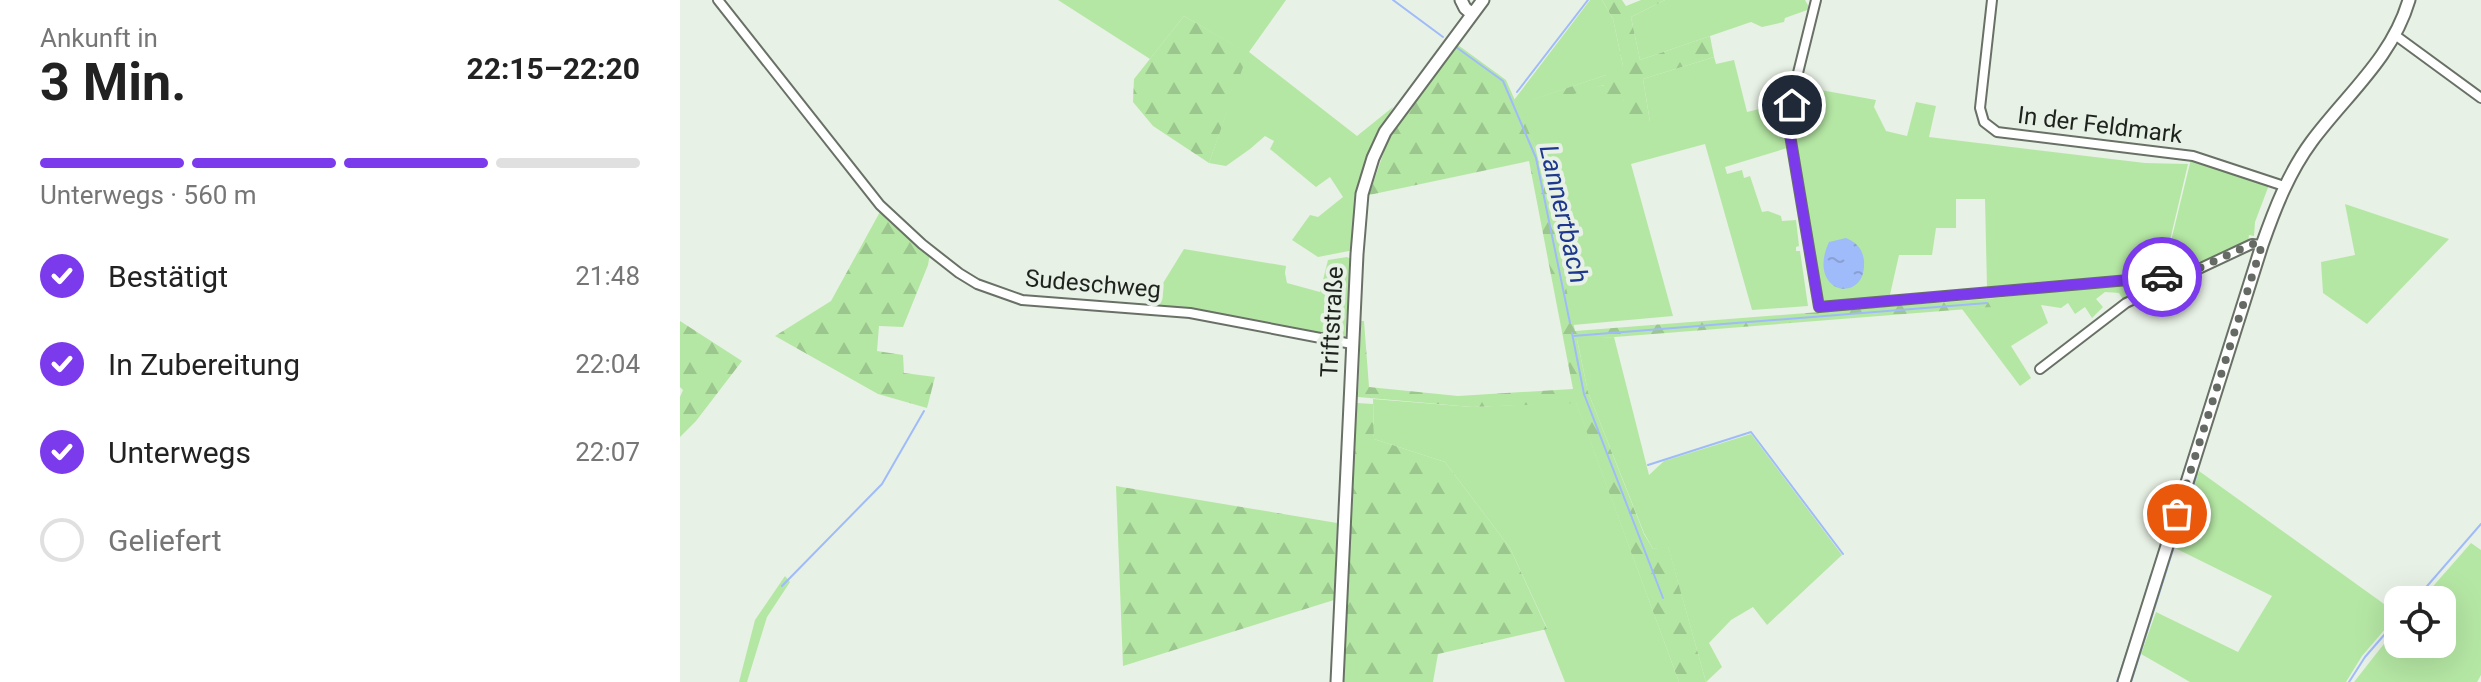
<!DOCTYPE html>
<html lang="de">
<head>
<meta charset="utf-8">
<style>
  body { margin:0; font-family:Roboto,sans-serif; background:#f2f2f2; color:#222; height:100vh; display:flex; flex-direction:column; font-size:30px; white-space:nowrap }
  * { box-sizing:border-box; margin:0 }
  p { font-size:26px; color:#767676 }
  .icon { flex:none; width:44px; height:44px; fill:none; stroke:currentColor; stroke-width:2; stroke-linecap:round; stroke-linejoin:round }
  .map { position:relative; flex:1; overflow:hidden }
  .panel { display:flex; flex-direction:column; background:#fff; width:680px }
  .panel>* { flex:none }
  .tools { position:absolute; left:1704px; top:586px; display:grid; gap:16px }
  .tools a { display:grid; place-items:center; width:72px; height:72px; border-radius:16px; background:#fff; box-shadow:0 8px 32px #0002; font-size:40px }
  .pin { position:absolute; display:grid; place-items:center; width:68px; height:68px; color:#fff; margin:-34px; border:4px solid #fff; border-radius:50%; box-shadow:0 2px 8px #0007 }
  .courier { position:absolute; display:grid; place-items:center; width:80px; height:80px; margin:-40px; border:6px solid #7c3aed; border-radius:50%; background:#fff; color:#222; box-shadow:0 2px 10px #0007 }
  .overview em { font-style:normal; font-weight:700 }
  .overview div { display:flex; flex-direction:column-reverse }
  .overview { display:flex; align-items:center; justify-content:space-between; height:136px; padding:0 40px }
  h1 { font-size:52px; font-weight:700; line-height:60px }
  .bar { display:grid; grid-template-columns:repeat(4,1fr); gap:12px 8px; align-content:center; height:96px; padding:0 40px }
  .bar i { height:10px; border-radius:6px; background:#e0e0e0 }
  .bar .on { background:#7c3aed }
  .bar p { grid-column:span 4 }
  ol { padding:0 40px; list-style:none }
  li { display:flex; align-items:center; gap:24px; height:88px }
  li p { margin-inline-start:auto }
  li .icon { padding:8px; border-radius:50%; background:#7c3aed; color:#fff; stroke-width:4 }
  li:last-child { color:#767676 }
  li i { width:44px; height:44px; border:4px solid #e0e0e0; border-radius:50% }
  main { display:flex; flex:1; min-height:0 }
  .map>svg:first-child { display:block }
  .green { fill:#b5e7a4 }
  .forest { fill:url(#forest-firs) }
  .water { fill:url(#water-ripples) }
  .lines { fill:none; stroke-linecap:round; stroke-linejoin:round }
  .stream { stroke:#a0bbf9; stroke-width:2 }
  .street-casing { stroke:#697166; stroke-width:12 }
  .secondary-casing { stroke:#697166; stroke-width:15 }
  .street { stroke:#fff; stroke-width:8 }
  .secondary { stroke:#fff; stroke-width:11 }
  .done { stroke:#656b64; stroke-width:8; stroke-dasharray:0 14.4 }
  .route { stroke:#7c3aed; stroke-width:10 }
  .labels { text-anchor:middle; stroke-width:8; stroke-linejoin:round; paint-order:stroke }
  .street-label { font-size:24px; fill:#1f231e; stroke:#e8f1e5 }
  .water-label { font-size:26px; font-style:italic; fill:#1d388e; stroke:#e8f1e5 }
</style>
</head>
<body>
<main>
<section class="panel">
<div class="overview"><div><h1>3 Min.</h1><p>Ankunft in</p></div><em>22:15–22:20</em></div>
<div class="bar"><i class="on"></i><i class="on"></i><i class="on"></i><i></i><p>Unterwegs · 560 m</p></div>
<ol>
<li><svg class="icon" aria-label="check" viewBox="0 0 24 24"><path d="M5 12l5 5 9-10"/></svg>Bestätigt<p>21:48</p></li>
<li><svg class="icon" aria-label="check" viewBox="0 0 24 24"><path d="M5 12l5 5 9-10"/></svg>In Zubereitung<p>22:04</p></li>
<li><svg class="icon" aria-label="check" viewBox="0 0 24 24"><path d="M5 12l5 5 9-10"/></svg>Unterwegs<p>22:07</p></li>
<li><i></i>Geliefert</li>
</ol>
</section>
<div class="map">
<svg width="1801" height="682" viewBox="0 0 1801 682">
  <defs>
    <pattern id="forest-firs" width="22" height="20" patternUnits="userSpaceOnUse" patternTransform="scale(2)"><rect width="22" height="20" fill="#b5e7a4"/><path d="M5 1l3.5 6h-7zM16 11l3.5 6h-7z" fill="#9bc68d"/></pattern>
    <pattern id="water-ripples" width="26" height="14" patternUnits="userSpaceOnUse" patternTransform="scale(2)"><rect width="26" height="14" fill="#a0bbf9"/><path d="M2 4q2-2 4 0t4 0M15 11q2-2 4 0t4 0" fill="none" stroke="#89a0d5"/></pattern>
  </defs>
  <rect width="100%" height="100%" fill="#e8f1e5"/>
  <path class="green" d="M378,0H606L569,52L677,136L713,107L701,131L674,250L638,257L612,240L630,215L638,217L663,197L650,177L636,187L590,149L594,141L585,136L570,149L546,166L529,163L567,53L504,16L470,59Z
    M910,0H922L933,19L943,66L926,75L852,100L925,85L970,122L963,79L1034,57L1036,64L1054,60L1067,112L1108,102L1107,148L1045,167L1047,174L1062,170L1064,178L1070,176L1082,212L1088,211L1101,216L1102,221L1116,220L1119,246L1116,247V251H1120L1128,306L1072,310L1025,144L951,164L993,316L893,325L859,155L834,100Z
    M985,0H1125L1130,9L1105,18L1104,22L1082,27L1071,22L960,60L951,17Z
    M1124,87L1196,100L1194,107L1206,131L1227,136L1236,102L1256,106L1249,137L1465,163L1508,164L1482,274L1309,291L1307,288L1305,199H1276V228H1256L1252,255H1219L1209,299L1148,304L1138,297L1113,137L1118,94Z
    M1511,159L1589,185L1575,222L1574,236L1569,235L1568,243L1504,272L1483,274Z
    M1665,204L1769,239L1687,324L1643,293L1641,262L1675,255Z
    M504,249L606,266L605,273L607,283L640,292L648,260L667,257L671,259L665,337L662,339L469,306Z
    M1470,281L1472,286L1444,301L1439,293L1425,292L1416,299L1423,307L1412,318L1405,307L1395,314L1388,303L1381,308L1361,305L1368,323L1331,346L1351,378L1340,386L1282,309L1312,307L1306,299Z
    M934,337L969,475L984,461L1071,434L1162,555L1087,625L1073,607L1051,620L1029,643L1042,667L1026,682L988,547L973,549L964,533L908,392L897,339Z
    M693,399L792,407L896,402L999,682H885L864,629L867,628L830,548L765,462L694,439Z
    M1519,471L1718,614L1682,656L1666,682H1510L1461,654L1476,612L1558,652L1592,596L1495,548Z
    M1791,543L1801,550V675L1797,682H1674L1718,626V644H1762V600H1741Z
    M105,576L110,582L87,617L67,682H59L75,620Z"/>
  <path class="forest" d="M922,0H942L946,6L961,0H985L951,17L960,60L1030,36L1034,57L963,79L970,122L958,124L945,110L944,100H927L924,85L854,106L851,100L926,75L929,67L943,66L933,19Z
    M504,16L568,53L529,163L473,126L453,102L454,79Z
    M778,45L826,80L859,155L895,331L1306,299L1313,307L897,340L908,392L964,534L973,549L988,546L1026,682H999L896,403L792,407L678,397L681,321H684L689,387L778,396L893,389L849,161L689,195L710,134Z
    M201,210L250,254L248,265L223,327L199,326L197,351L223,355L224,373L255,377L247,408L198,394L95,336L151,301Z
    M0,321L62,361L16,421L0,437V397L3,390L0,387Z
    M677,403L693,404L694,439L765,462L830,548L867,629L758,654L753,682H661Z
    M436,486L657,523L654,600L443,666Z"/>
  <path class="water" d="M1166,238C1176,242 1183,249 1184,261C1187,306 1125,294 1149,242Z"/>
  <g class="lines">
    <path class="stream" d="M713,0L763,37
      M776,47L823,81L856,158L890,323
      M837,92L908,0
      M892,333L904,394L983,598
      M893,336L1307,303
      M968,465L1071,432L1163,554
      M1474,567L1538,364
      M102,586L202,484L244,411
      M1735,600L1801,524
      M1456,625L1471,575
      M1437,682L1454,630
      M1451,682L1517,474
      M1669,682L1685,657L1718,619"/>
    <g class="street-casing">
      <path id="street" d="M38,0L200,205L242,244L279,273L297,284L342,300L510,313L672,344
        M1136,0L1115,85L1110,135L1139,307L1494,276L1495,279
        M1312,0L1300,108L1304,122L1317,132L1513,156L1604,186
        M1715,35L1801,98
        M1360,369L1446,303L1572,244L1582,245"/>
    </g>
    <g class="secondary-casing">
      <path id="secondary" d="M781,0L785,8L792,14
        M657,682L677,254L682,194L693,158L705,132L803,0
        M1444,682L1582,245C1595,208 1609,172 1632,141C1667,94 1712,58 1729,0"/>
    </g>
    <use href="#street" class="street"/>
    <use href="#secondary" class="secondary"/>
  </g>
  <g class="lines">
    <path class="done" d="M1482,277L1494,276L1495,279L1572,244L1582,245L1497,514"/>
    <path class="route" d="M1112,105L1110,135L1139,307L1482,277"/>
  </g>
  <g class="labels">
    <g class="street-label">
      <text transform="translate(1420 125) rotate(7)" y="8">In der Feldmark</text>
      <text transform="translate(413 284) rotate(5)" y="8">Sudeschweg</text>
      <text transform="translate(652 322) rotate(-87)" y="8">Triftstraße</text>
    </g>
    <g class="water-label">
      <text transform="translate(884 214) rotate(77)" y="9">Lannertbach</text>
    </g>
  </g>
</svg>
<div class="tools">
<a><svg class="icon" aria-label="locate" viewBox="0 0 24 24"><circle cx="12" cy="12" r="6"/><path d="M12 2v4M12 18v4M2 12h4M18 12h4"/></svg></a>
</div>
<div class="pin" style="left:1497px;top:514px;background:#ea580c"><svg class="icon" aria-label="bag" viewBox="0 0 24 24"><path d="M5 8h14l-1 12H6zM9 8a3 3 0 0 1 6 0"/></svg></div>
<div class="pin" style="left:1112px;top:105px;background:#1f2937"><svg class="icon" aria-label="home" viewBox="0 0 24 24"><path d="M3 11l9-7 9 7M6 9v11h12V9"/></svg></div>
<div class="courier" style="left:1482px;top:277px"><svg class="icon" aria-label="car" viewBox="0 0 24 24"><path d="M5 17H2v-5l4-1 3-4h7l3 4 3 1v5h-3M9 17h6M6 11h13"/><circle cx="7" cy="17" r="2"/><circle cx="17" cy="17" r="2"/></svg></div>
</div>
</main>
</body>
</html>
